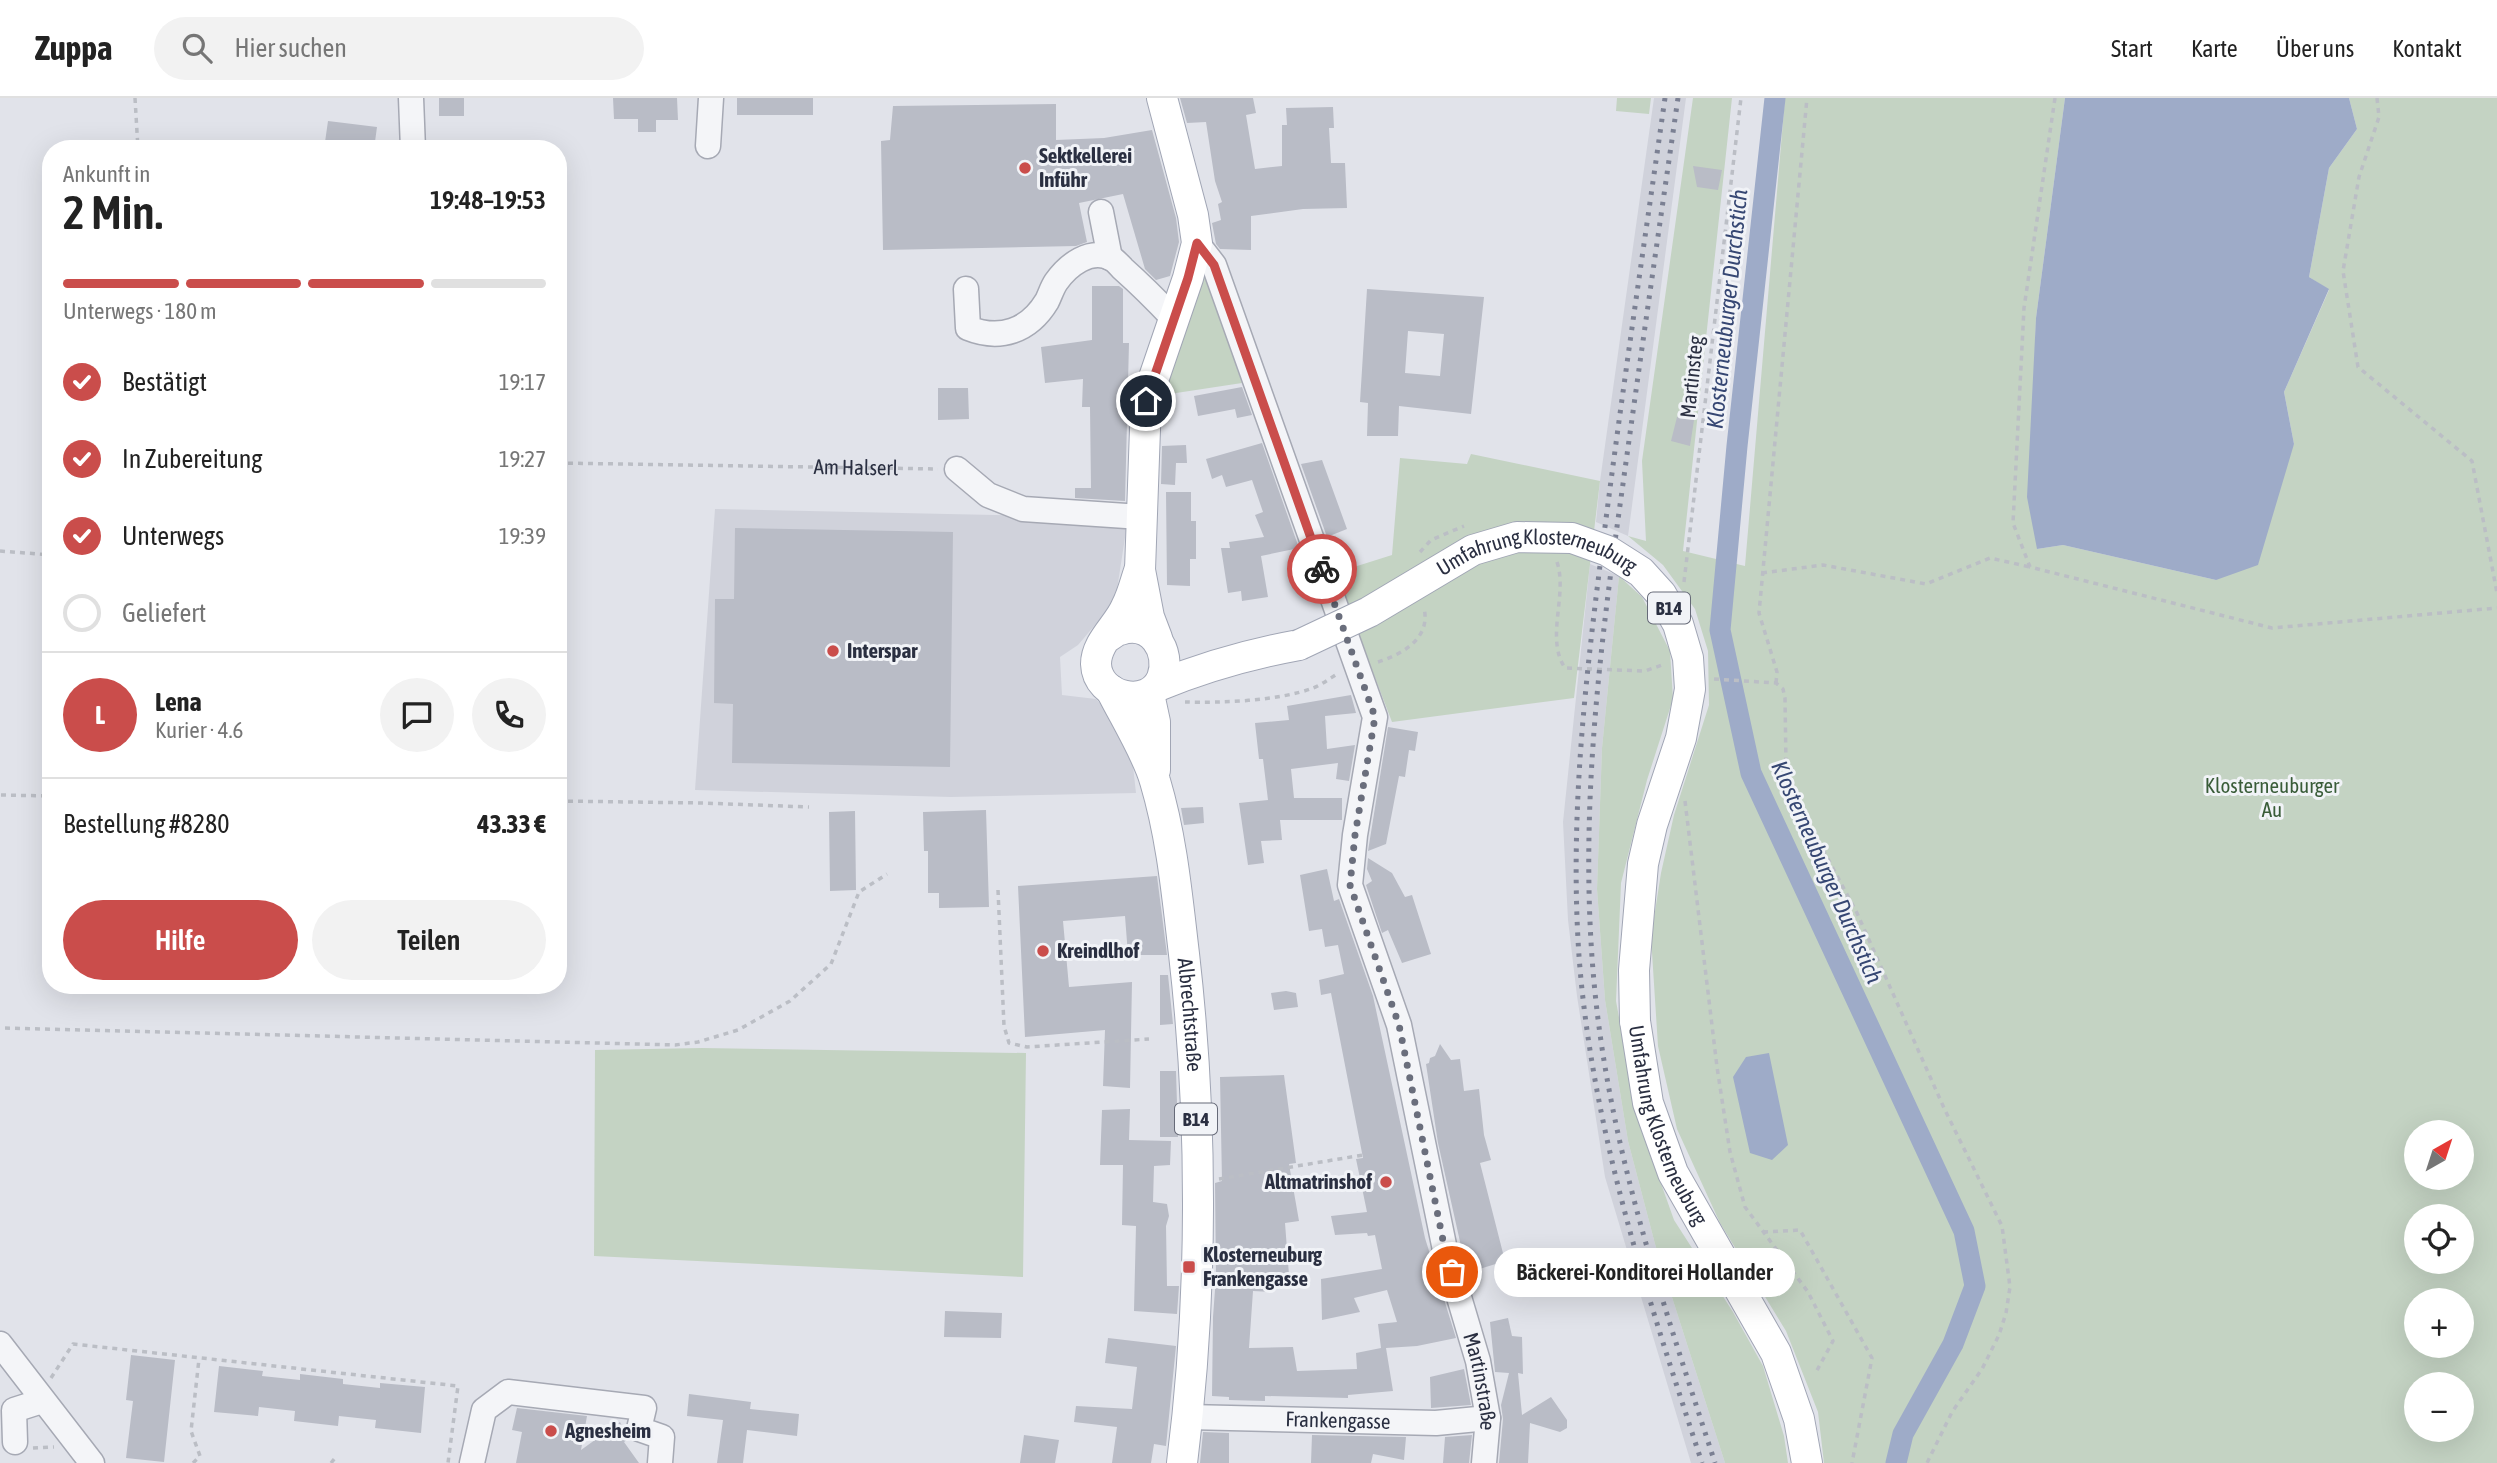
<!DOCTYPE html>
<html lang="de">
<head>
<meta charset="utf-8">
<style>
  body { margin:0; font-family:"Asap Condensed",sans-serif; background:#f2f2f2; color:#222; height:100vh; display:flex; flex-direction:column; font-size:26px; white-space:nowrap }
  * { box-sizing:border-box; margin:0 }
  p { font-size:23px; color:#767676 }
  .icon { flex:none; width:38px; height:38px; fill:none; stroke:currentColor; stroke-width:2; stroke-linecap:round; stroke-linejoin:round }
  .map { position:relative; flex:1; overflow:hidden }
  .sheet { position:absolute; left:42px; top:42px; width:525px; height:854px; display:flex; flex-direction:column; background:#fff; border-radius:28px; box-shadow:0 7px 28px #0002 }
  .sheet>* { flex:none }
  .needle { width:46px; rotate:39deg }
  .buttons { position:absolute; left:2404px; top:1022px; display:grid; gap:14px }
  .buttons a { display:grid; place-items:center; width:70px; height:70px; border-radius:50%; background:#fff; box-shadow:0 7px 28px #0002; font-size:35px }
  .pin { position:absolute; display:grid; place-items:center; width:60px; height:60px; color:#fff; margin:-30px; border:4px solid #fff; border-radius:50%; box-shadow:0 2px 7px #0007 }
  .courier { position:absolute; display:grid; place-items:center; width:70px; height:70px; margin:-35px; border:5px solid #ca4d4b; border-radius:50%; background:#fff; color:#222; box-shadow:0 2px 9px #0007 }
  .bubble { position:absolute; height:49px; border-radius:24px; background:#fff; box-shadow:0 7px 28px #0002; font-size:23px; font-weight:600; line-height:49px; text-align:center }
  .summary em { font-style:normal; font-weight:600 }
  .summary div { display:flex; flex-direction:column-reverse }
  .summary { display:flex; align-items:center; justify-content:space-between; height:119px; padding:0 21px }
  h1 { font-size:46px; font-weight:600; line-height:52px }
  .bar { display:grid; grid-template-columns:repeat(4,1fr); gap:10px 7px; align-content:center; height:84px; padding:0 21px }
  .bar i { height:9px; border-radius:5px; background:#e0e0e0 }
  .bar .selected { background:#ca4d4b }
  .bar p { grid-column:span 4 }
  .line { display:flex; align-items:center; gap:18px; padding:0 21px; border-top:2px solid #e0e0e0 }
  .line div { flex:1 }
  .round { display:grid; place-items:center; flex:none; width:74px; height:74px; border-radius:37px; background:#f2f2f2 }
  ol { padding:0 21px; list-style:none }
  li { display:flex; align-items:center; gap:21px; height:77px }
  li p { margin-inline-start:auto }
  li .icon { padding:7px; border-radius:50%; background:#ca4d4b; color:#fff; stroke-width:4 }
  li:last-child { color:#767676 }
  li i { width:38px; height:38px; border:4px solid #e0e0e0; border-radius:50% }
  .action { display:flex; gap:14px; margin-top:auto; padding:14px 21px }
  .action a { flex:1; height:80px; border-radius:42px; background:#ca4d4b; color:#fff; font-size:28px; font-weight:600; line-height:80px; text-align:center }
  .action a+a { background:#f2f2f2; color:#222 }
  header { display:flex; align-items:center; gap:42px; box-sizing:border-box; height:98px; padding:0 35px; background:#fff; border-bottom:2px solid #e0e0e0 }
  header strong { font-size:33px }
  nav { display:flex; gap:38px; margin-inline-start:auto; font-size:24px }
  .search { width:490px; height:63px; background:#f2f2f2; display:flex; align-items:center; gap:18px; box-sizing:border-box; padding:0 24px; border-radius:38px; color:#767676; font-size:26px }
  .map>svg:first-child { display:block }
  .built { fill:#d0d2db }
  .green { fill:#c4d3c3; fill-rule:evenodd }
  .water { fill:#9eabc8 }
  .lines { fill:none; stroke-linecap:round; stroke-linejoin:round }
  .canal { stroke:#9eabc8; stroke-width:21 }
  .building { fill:#b9bcc6; fill-rule:evenodd }
  .minor-casing { stroke:#a6a9b4; stroke-width:27 }
  .major-casing { stroke:#a1a6b5; stroke-width:32 }
  .path { stroke:#bbbec5; stroke-width:3.5; stroke-dasharray:5 5; stroke-linecap:butt }
  .minor { stroke:#f4f5f8; stroke-width:24 }
  .major { stroke:#fff; stroke-width:30 }
  .rail { stroke:#7b8093; stroke-width:5; stroke-dasharray:3.5 7; stroke-linecap:butt }
  .major-bridge-casing { stroke:#a1a6b5; stroke-width:32; stroke-linecap:butt }
  .major-bridge { stroke:#fff; stroke-width:30 }
  .done { stroke:#6a6e7c; stroke-width:7; stroke-dasharray:0 12.6 }
  .route { stroke:#ca4d4b; stroke-width:9 }
  .poi-dot { fill:#ca4d4b; stroke:#f1f3f7; stroke-width:2.5 }
  .labels { text-anchor:middle; stroke-width:6; stroke-linejoin:round; paint-order:stroke }
  .shield { fill:#f1f3f7; stroke:#666a78; stroke-width:2 }
  .shield-label { font-size:19px; font-weight:bold; fill:#2a2f41 }
  .poi-label { font-size:21px; font-weight:bold; fill:#2a2f41; stroke:#f1f3f7; text-anchor:start }
  .street-label { font-size:21px; fill:#2a2f41; stroke:#f1f3f7 }
  .park-label { font-size:21px; fill:#395c38; stroke:#f1f3f7 }
  .water-label { font-size:23px; font-style:italic; fill:#364773; stroke:#f1f3f7 }
</style>
</head>
<body>
<header>
<strong>Zuppa</strong>
<div class="search"><svg class="icon" aria-label="search" viewBox="0 0 24 24"><circle cx="10" cy="10" r="6"/><path d="M15 15l6 6"/></svg>Hier suchen</div>
<nav><a>Start</a><a>Karte</a><a>Über uns</a><a>Kontakt</a></nav>
</header>
<div class="map">
<svg width="2497" height="1365" viewBox="0 0 2497 1365">
  <rect width="100%" height="100%" fill="#e1e3ea"/>
  <path class="built" d="M1654,0H1686L1628,438L1596,424L1600,383Z
    M715,411L1128,420L1116,498L1106,514L1078,547L1060,559L1062,597L1096,601L1107,613L1133,668L1136,695L951,699L695,692Z
    M1590,466L1619,478L1602,650L1597,791L1605,902L1628,1043L1655,1146L1725,1365H1691L1605,1079L1577,898L1568,822L1563,724Z"/>
  <path class="green" d="M1617,0H1651L1649,16L1616,13Z
    M1693,0H1732L1683,453L1745,468L1785,0H2065L2036,220L2034,281L2037,451L2063,447L2216,482L2294,346L2284,294L2329,192L2309,179L2329,70L2357,31L2349,0H2497V1365H1824L1818,1314L1786,1233L1720,1125L1677,1031L1658,948L1651,839L1661,775L1674,717L1709,607L1708,553L1695,511L1663,467L1628,438L1646,443L1642,363ZM2417,1034H2462V1080H2417ZM2417,1118H2462V1164H2417ZM2417,1202H2462V1248H2417ZM2417,1286H2462V1332H2417Z
    M1200,161L1242,285L1163,297Z
    M1471,356L1600,383L1574,600L1392,624L1335,475L1392,457L1400,360L1467,366Z
    M1619,478L1642,499L1670,553L1673,601L1647,682L1621,785L1616,903L1637,1018L1674,1122L1733,1214L1763,1268L1784,1338L1788,1365H1725L1655,1146L1628,1043L1605,902L1597,791L1602,650Z
    M702,950L1026,955L1023,1179L594,1158L595,952Z"/>
  <path class="water" d="M2065,0H2349L2357,31L2329,70L2309,179L2329,191L2284,294L2294,346L2258,467L2216,482L2063,447L2037,451L2027,399L2036,220Z
    M1769,955L1788,1047L1772,1062L1750,1055L1733,979L1746,959Z"/>
  <g class="lines">
    <path class="canal" d="M1775,0L1737,348L1720,532L1751,675L1964,1133L1975,1188L1953,1246L1903,1336L1896,1365"/>
  </g>
  <path class="building" d="M439,0H464V18H439Z
    M613,0H677L678,22H656V34H638V21H614Z
    M737,0H813V17H737Z
    M1180,0H1253L1256,15L1246,17L1255,71L1282,68V27H1287L1286,10L1333,9L1334,30H1329L1331,65H1345L1347,110L1303,111L1251,118V152L1220,151L1216,146L1212,125L1221,122L1218,106L1222,104L1215,83L1206,24L1187,25Z
    M1056,6V42L1104,40L1152,32L1176,120L1179,144L1170,178L1156,182L1145,171L1123,96L1079,105L1087,144L1076,148L883,152L881,43L890,42L893,8Z
    M328,23L377,29L374,51H324Z
    M1693,68L1722,72L1718,92L1697,89Z
    M1092,188H1119L1123,191V245H1129L1125,403L1075,400V390H1091L1090,309H1082L1083,281L1045,285L1041,249L1092,242Z
    M1367,191L1484,199L1471,316L1399,308L1398,338H1367L1368,305L1360,304ZM1408,233L1444,236L1440,278L1405,275Z
    M1242,289L1252,317L1237,320L1235,311L1198,318L1194,298Z
    M938,290H968L969,321L938,322Z
    M1677,319L1694,322L1690,348L1671,343Z
    M1262,345L1299,450L1261,458L1268,499L1242,503L1241,493L1228,495L1221,450H1230L1229,444L1264,439L1255,417L1263,414L1252,382L1226,389L1222,377L1212,381L1206,361Z
    M1186,347L1187,365H1176L1175,387L1161,386L1162,348Z
    M1322,362L1347,431L1327,439L1301,366Z
    M1166,394H1191V423H1196V461H1190V488L1167,487Z
    M735,430L953,434L950,669L732,665L733,606L714,605L715,501H734Z
    M1351,597L1356,615L1325,618L1327,651L1355,647L1349,683L1336,681L1338,665L1291,671L1294,700H1342V722H1280L1282,742L1261,743L1264,765L1248,767L1239,705L1268,702L1263,661H1259L1255,625L1289,622L1287,608Z
    M1388,629L1418,634L1415,653L1409,652L1405,679L1399,678L1386,746L1368,753Z
    M1203,709L1204,725L1184,727L1181,710Z
    M986,712L989,809L939,810V795H928V753H924L923,714Z
    M855,713L856,792L830,793L829,714Z
    M1368,760L1392,775L1405,799L1412,797L1431,856L1402,865L1388,832L1382,835L1366,787L1372,783L1367,771Z
    M1327,771L1334,803L1339,801L1373,898L1425,1140L1456,1240L1417,1248L1386,1250L1393,1293L1348,1297V1300L1265,1298V1303L1229,1302V1299L1212,1298L1213,1219L1216,1178L1215,1085L1222,1083L1220,979L1284,977L1296,1065L1289,1066L1299,1123L1285,1125L1289,1177L1272,1178L1274,1194L1253,1193L1249,1250L1293,1249L1297,1273L1357,1271L1356,1255L1381,1250L1378,1226L1397,1224L1387,1192L1354,1200L1360,1214L1322,1222L1321,1181L1382,1171L1375,1137L1368,1138L1367,1135L1335,1137L1331,1118L1367,1114L1356,1061L1363,1060L1331,895L1321,897L1319,882L1344,876L1338,847L1325,849L1322,831L1309,833L1300,777Z
    M1157,778L1167,857H1128L1125,818L1063,823L1069,889L1132,884L1130,990L1103,988L1105,932L1025,939L1018,788Z
    M1160,877H1168L1173,926L1160,927Z
    M1286,893L1296,895L1298,909L1274,912L1271,895Z
    M1440,946L1451,962L1460,961L1464,993L1479,991L1484,1037L1491,1062L1480,1065L1505,1163L1467,1175L1438,1045L1426,966L1429,965L1430,960L1435,958Z
    M1160,973H1176L1178,1039H1160Z
    M1130,1011L1129,1042L1171,1043L1170,1067L1154,1068L1153,1104L1167,1106L1169,1118L1166,1128L1167,1188H1179L1177,1216L1134,1213L1136,1128L1122,1127L1123,1067H1100L1102,1012Z
    M945,1213L1002,1215L1001,1240L944,1239Z
    M1508,1220L1512,1238L1522,1239L1523,1276L1518,1275L1522,1317L1551,1299L1567,1322V1330L1560,1334L1530,1325L1528,1365H1499L1503,1321L1501,1307L1509,1275L1495,1274L1490,1224Z
    M1108,1240L1176,1248L1166,1348L1154,1346L1151,1365H1112L1117,1329L1074,1324L1076,1308L1132,1311L1137,1269L1105,1265Z
    M131,1257L175,1262L164,1364L126,1360L133,1303L126,1302Z
    M219,1268L263,1273L262,1278L300,1282V1276L343,1281V1286L380,1290V1285L425,1289L421,1335L375,1330L376,1322L339,1318L338,1328L294,1323L295,1313L259,1309L258,1318L214,1314Z
    M1464,1271L1471,1307L1431,1310L1430,1279Z
    M689,1296L751,1304L750,1311L799,1316L797,1338L747,1332L743,1365H717L723,1322L687,1318Z
    M517,1310L587,1318L581,1352L620,1324L628,1341L624,1344L639,1365H516L522,1334L512,1332Z
    M1203,1334L1229,1335V1365H1200Z
    M1024,1337L1059,1342L1055,1365H1020Z
    M1312,1337L1406,1339L1404,1362L1373,1356L1371,1365H1311Z
    M1472,1337L1469,1365H1443L1445,1339Z"/>
  <g class="lines">
    <g class="minor-casing">
      <g id="minor">
        <path d="M411,0L413,51"/>
        <path d="M708,48L711,0"/>
        <path d="M1101,114L1110,160"/>
        <path id="s2" d="M1197,145L1214,167L1375,619L1355,737L1350,787L1399,927L1445,1152L1478,1263L1488,1320L1484,1365"/>
        <path d="M966,191L968,230C1000,243 1029,233 1047,203C1050,197 1052,190 1056,184C1068,167 1090,150 1111,160C1115,162 1120,168 1123,171C1141,187 1157,203 1173,220"/>
        <path d="M957,371L988,397L1023,411L1141,419"/>
        <path d="M0,1246L92,1365"/>
        <path id="s3" d="M1188,1319L1436,1325L1488,1320"/>
        <path d="M15,1344L14,1312L42,1303"/>
        <path d="M472,1365L484,1312L508,1294L644,1310L639,1331L662,1339L660,1365"/>
      </g>
    </g>
    <g class="major-casing">
      <g id="major">
        <path d="M1106,540C1110,538 1115,533 1120,532C1151,521 1172,553 1162,580C1149,612 1097,600 1096,566C1096,544 1118,528 1126,509C1132,498 1135,485 1139,473"/>
        <path d="M1157,540L1149,519L1140,472L1146,303L1188,180L1197,145L1193,117L1162,0"/>
        <path d="M1158,588C1204,569 1250,556 1299,547"/>
        <path id="s4" d="M1111,592C1124,618 1148,657 1155,683C1172,740 1177,797 1184,856C1203,1021 1203,1200 1182,1365"/>
        <path d="M1149,596L1155,624V672"/>
        <path id="s5" d="M1635,923L1648,1005L1673,1075L1776,1255L1799,1321L1807,1365"/>
      </g>
    </g>
    <g class="path">
      <path d="M135,0L138,51"/>
      <path d="M2055,0L2024,210L2013,425L2030,469L2272,530L2497,510"/>
      <path d="M2377,0L2379,19L2359,79L2343,173L2358,269L2472,363L2497,495"/>
      <path id="s1" d="M558,365L938,371"/>
      <path d="M0,453L51,457"/>
      <path d="M1420,454L1431,442L1464,428"/>
      <path d="M1557,464C1568,497 1545,540 1565,570L1645,573L1665,566"/>
      <path d="M1762,475L1823,467L1926,486L1990,460L2030,469"/>
      <path d="M1684,484L1741,0"/>
      <path d="M1378,564C1403,556 1431,540 1424,510"/>
      <path d="M1714,581L1776,585L1783,591L1785,600L1786,666L1794,692L1807,722L1857,815L1944,1010L2002,1128L2010,1189L2006,1215L1999,1237L1982,1271L1952,1314L1927,1365"/>
      <path d="M1776,585L1777,574L1759,515L1807,0"/>
      <path d="M1185,604C1221,605 1279,603 1313,590C1321,587 1329,581 1337,576"/>
      <path d="M1,697L51,698"/>
      <path d="M558,703L703,705L809,709"/>
      <path d="M1685,703L1717,969L1730,1054L1745,1109L1808,1194L1833,1243L1815,1276"/>
      <path d="M998,792L1004,928L1009,945L1027,949L1149,941"/>
      <path d="M5,930L675,947L698,944L738,932L790,903L831,866L859,794L887,776"/>
      <path d="M1219,1081L1363,1057"/>
      <path d="M1763,1134L1800,1132L1872,1260L1852,1365"/>
      <path d="M51,1280L73,1246L458,1288L448,1365"/>
      <path d="M33,1350L54,1349"/>
      <path d="M193,1365L200,1358L191,1333L199,1261"/>
      <path d="M331,1365L335,1360"/>
    </g>
    <use href="#minor" class="minor"/>
    <use href="#major" class="major"/>
    <path class="rail" d="M1665,0C1645,140 1624,281 1606,421C1587,567 1569,711 1579,858C1592,1033 1648,1200 1702,1365
      M1678,0C1659,131 1640,262 1622,393C1597,569 1576,744 1598,921C1617,1073 1668,1220 1715,1365"/>
    <g class="major-bridge-casing">
      <g id="major-bridge">
        <path id="s6" d="M1299,547L1369,514L1473,452L1517,439L1572,440L1608,453L1641,474L1661,496L1678,526L1688,560L1690,591L1681,640L1652,727L1643,766L1634,872L1635,923"/>
      </g>
    </g>
    <use href="#major-bridge" class="major-bridge"/>
  </g>
  <g class="lines">
    <path class="done" d="M1322,471L1375,619L1355,737L1350,787L1399,927L1445,1152L1452,1174"/>
    <path class="route" d="M1146,303L1188,180L1197,145L1214,167L1322,471"/>
  </g>
  <g class="poi-dot">
    <circle cx="1025" cy="70" r="7"/>
    <circle cx="833" cy="553" r="7"/>
    <circle cx="1043" cy="853" r="7"/>
    <circle cx="1386" cy="1084" r="7"/>
    <rect x="1182" y="1162" width="14" height="14" rx="3.5"/>
    <circle cx="551" cy="1333" r="7"/>
  </g>
  <g class="labels">
    <g class="shield">
      <rect x="1648" y="494.5" width="42" height="31" rx="5"/>
      <rect x="1175" y="1005.5" width="42" height="31" rx="5"/>
    </g>
    <g class="shield-label">
      <text x="1669" y="517">B14</text>
      <text x="1196" y="1028">B14</text>
    </g>
    <g class="poi-label">
      <text x="1039" y="65">Sektkellerei<tspan x="1039" dy="24">Inführ</tspan></text>
      <text x="847" y="560">Interspar</text>
      <text x="1057" y="860">Kreindlhof</text>
      <text x="1372" y="1091" text-anchor="end">Altmatrinshof</text>
      <text x="1203" y="1164">Klosterneuburg<tspan x="1203" dy="24">Frankengasse</tspan></text>
      <text x="565" y="1340">Agnesheim</text>
    </g>
    <g class="street-label">
      <text transform="translate(1692 279) rotate(-84)" y="7">Martinsteg</text>
      <text dy="7" stroke="none"><textPath href="#s1" startOffset="298">Am Halserl</textPath></text>
      <text dy="7" stroke="none"><textPath href="#s6" startOffset="264">Umfahrung Klosterneuburg</textPath></text>
      <text dy="7" stroke="none"><textPath href="#s4" startOffset="338">Albrechtstraße</textPath></text>
      <text dy="7" stroke="none"><textPath href="#s5" startOffset="110">Umfahrung Klosterneuburg</textPath></text>
      <text dy="7" stroke="none"><textPath href="#s2" startOffset="1192">Martinstraße</textPath></text>
      <text dy="7" stroke="none"><textPath href="#s3" startOffset="150">Frankengasse</textPath></text>
    </g>
    <g class="park-label">
      <text x="2272" y="695">Klosterneuburger<tspan x="2272" dy="24">Au</tspan></text>
    </g>
    <g class="water-label">
      <text transform="translate(1727 211) rotate(-84)" y="8">Klosterneuburger Durchstich</text>
      <text transform="translate(1827 774) rotate(66)" y="8">Klosterneuburger Durchstich</text>
    </g>
  </g>
</svg>
<div class="buttons">
<a><svg class="needle" viewBox="-14 -14 28 28"><path d="M0-13l5 13h-10z" fill="#e53935"/><path d="M0 13l5-13h-10z" fill="#767676"/></svg></a>
<a><svg class="icon" aria-label="locate" viewBox="0 0 24 24"><circle cx="12" cy="12" r="6"/><path d="M12 2v4M12 18v4M2 12h4M18 12h4"/></svg></a>
<a>+</a>
<a>−</a>
</div>
<div class="pin" style="left:1452px;top:1174px;background:#ea580c"><svg class="icon" aria-label="bag" viewBox="0 0 24 24"><path d="M5 8h14l-1 12H6zM9 8a3 3 0 0 1 6 0"/></svg></div>
<div class="pin" style="left:1146px;top:303px;background:#1f2937"><svg class="icon" aria-label="home" viewBox="0 0 24 24"><path d="M3 11l9-7 9 7M6 9v11h12V9"/></svg></div>
<div class="courier" style="left:1322px;top:471px"><svg class="icon" aria-label="bike" viewBox="0 0 24 24"><circle cx="6" cy="16" r="4"/><circle cx="18" cy="16" r="4"/><path d="M6 16l4-8h5l3 8M10 8l3 8H6M13 5h3"/></svg></div>
<div class="bubble" style="left:1494px;top:1150px;width:301px">Bäckerei-Konditorei Hollander</div>
<section class="sheet">
<div class="summary"><div><h1>2 Min.</h1><p>Ankunft in</p></div><em>19:48–19:53</em></div>
<div class="bar"><i class="selected"></i><i class="selected"></i><i class="selected"></i><i></i><p>Unterwegs · 180 m</p></div>
<ol>
<li><svg class="icon" aria-label="check" viewBox="0 0 24 24"><path d="M5 12l5 5 9-10"/></svg>Bestätigt<p>19:17</p></li>
<li><svg class="icon" aria-label="check" viewBox="0 0 24 24"><path d="M5 12l5 5 9-10"/></svg>In Zubereitung<p>19:27</p></li>
<li><svg class="icon" aria-label="check" viewBox="0 0 24 24"><path d="M5 12l5 5 9-10"/></svg>Unterwegs<p>19:39</p></li>
<li><i></i>Geliefert</li>
</ol>
<div class="line" style="height:126px"><b class="round" style="background:#ca4d4b;color:#fff">L</b><div><b>Lena</b><p>Kurier · 4.6</p></div><a class="round"><svg class="icon" aria-label="chat" viewBox="0 0 24 24"><path d="M4 5h16v11H9l-5 4z"/></svg></a><a class="round"><svg class="icon" aria-label="phone" viewBox="0 0 24 24"><path d="M5 4h4l2 5-3 2q2 4 5 5l2-3 5 2v4C11 20 4 13 5 4z"/></svg></a></div>
<div class="line" style="height:91px"><div>Bestellung #8280</div><b>43.33 €</b></div>
<div class="action"><a>Hilfe</a><a>Teilen</a></div>
</section>
</div>
</body>
</html>
